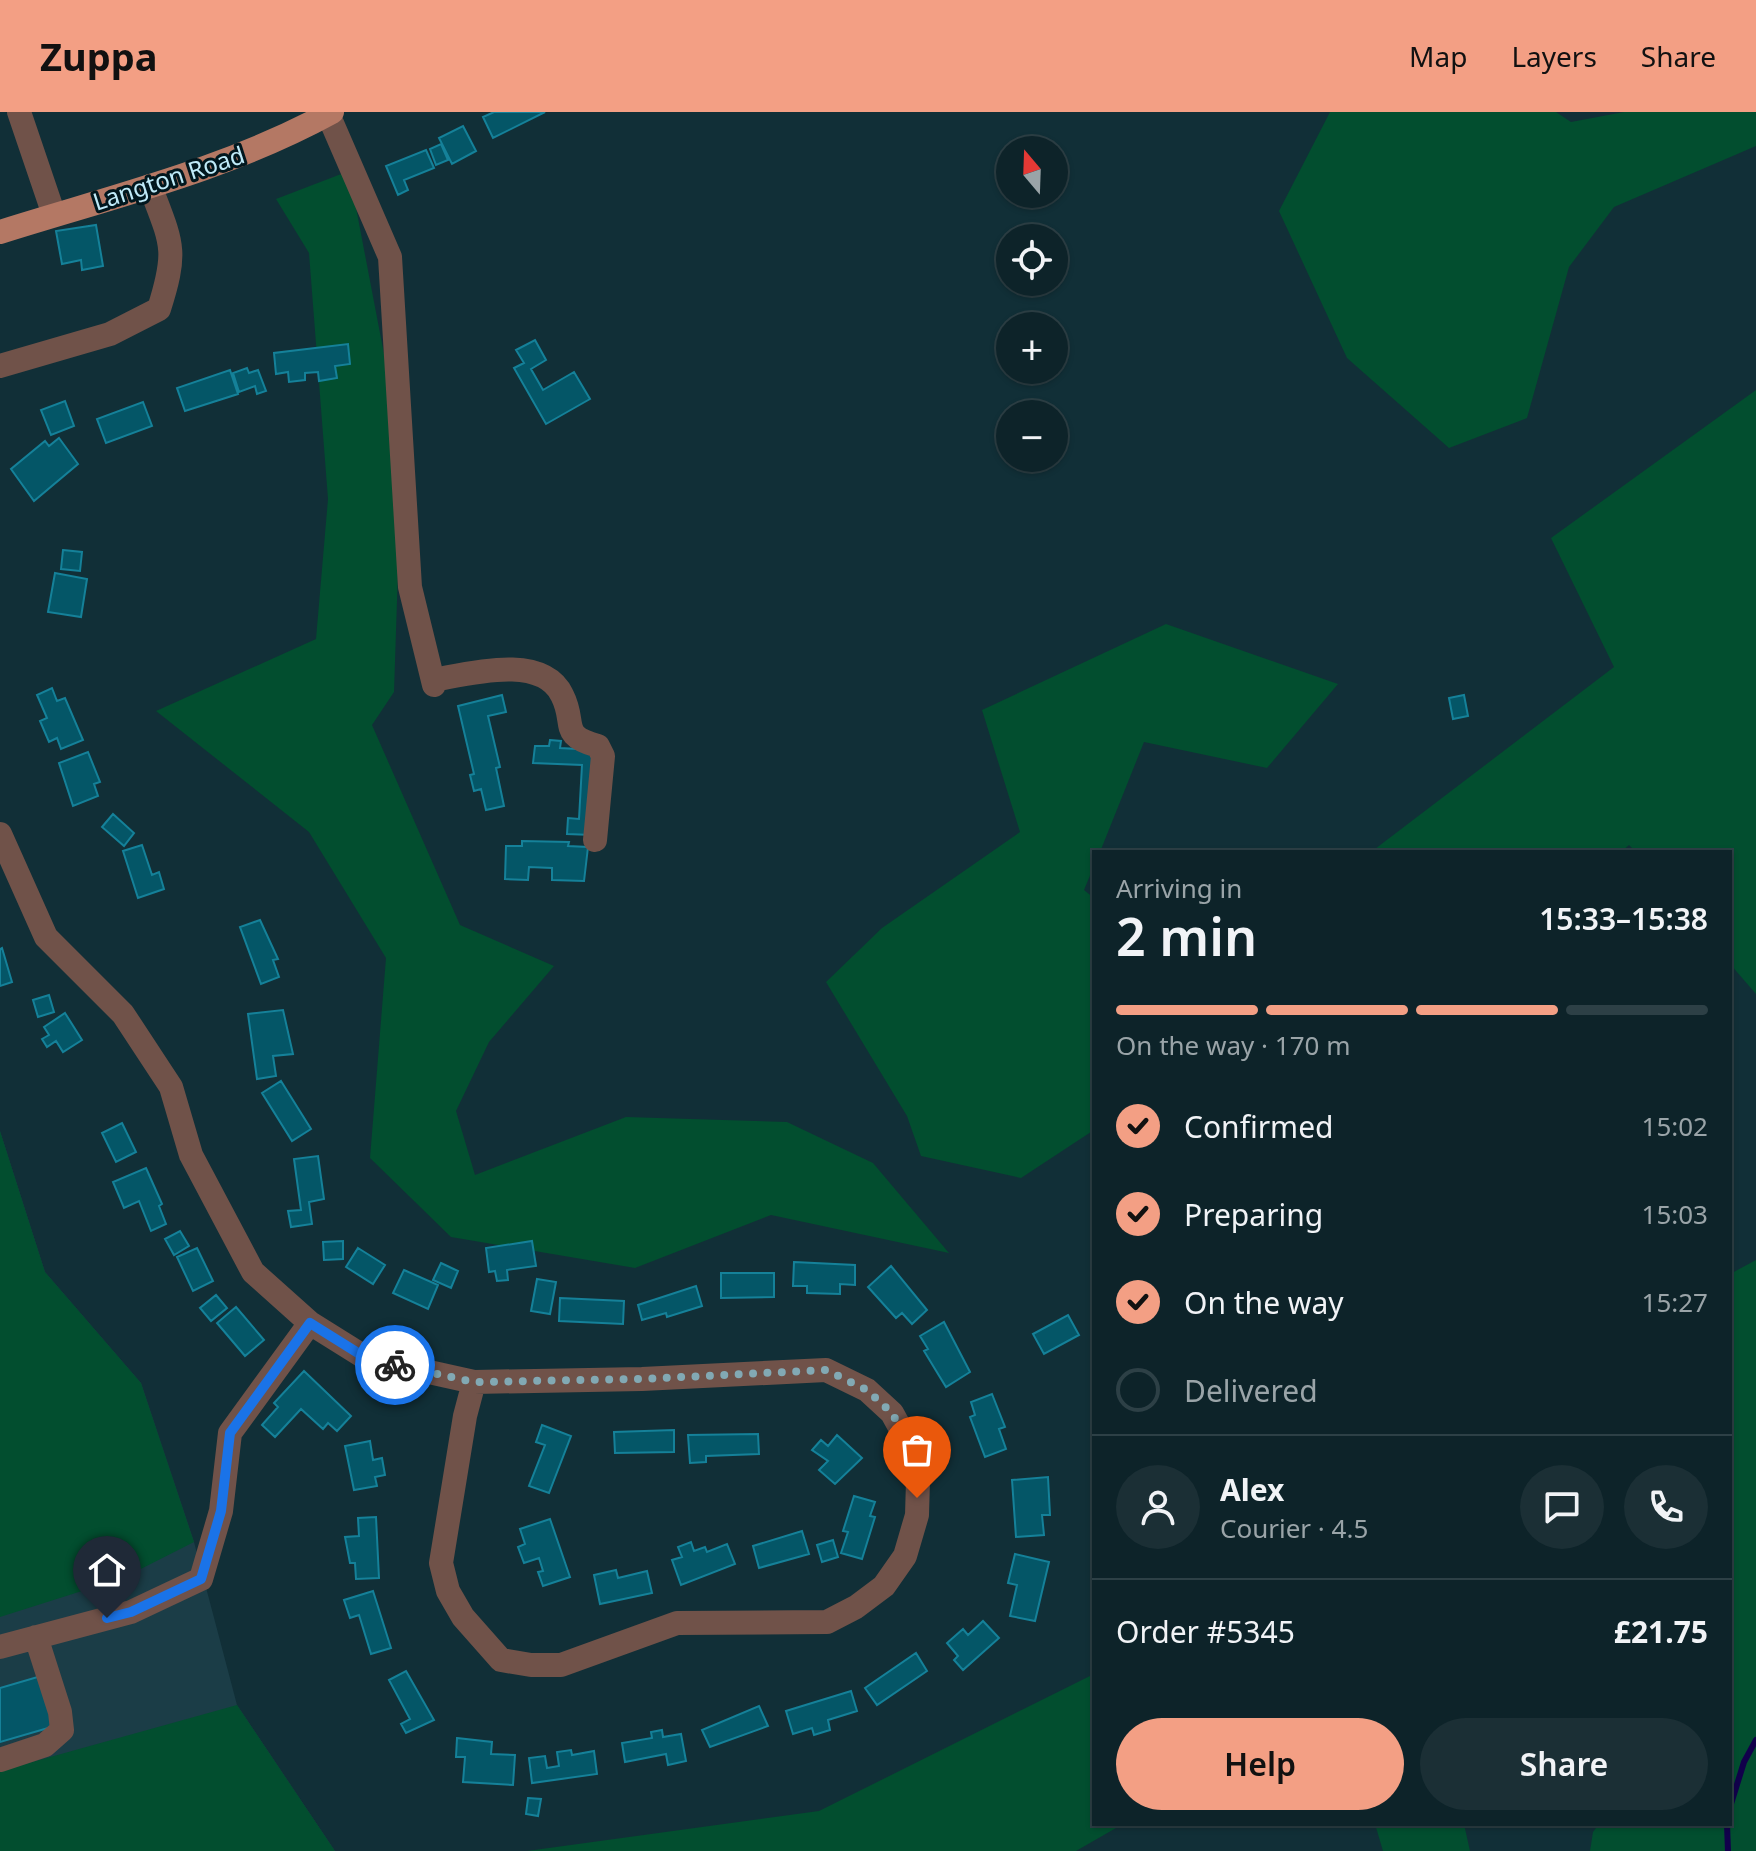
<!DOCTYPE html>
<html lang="en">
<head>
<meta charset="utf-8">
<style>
  body { margin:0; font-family:"Noto Sans",sans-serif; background:#1b2f35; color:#f1f3f6; height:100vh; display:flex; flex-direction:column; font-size:30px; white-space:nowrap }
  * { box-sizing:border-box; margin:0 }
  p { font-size:26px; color:#9aa4a8 }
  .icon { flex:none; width:44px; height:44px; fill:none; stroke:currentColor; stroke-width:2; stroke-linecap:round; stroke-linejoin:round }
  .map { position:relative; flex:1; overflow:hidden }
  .sheet { position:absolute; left:1092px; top:738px; width:640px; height:976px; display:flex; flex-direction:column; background:#0d2329; border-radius:0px; box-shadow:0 2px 6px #0004,0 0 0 2px #2d4046 }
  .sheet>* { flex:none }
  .needle { width:52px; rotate:341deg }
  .controls { position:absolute; left:996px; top:24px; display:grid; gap:16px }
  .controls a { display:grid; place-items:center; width:72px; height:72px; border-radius:50%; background:#0d2329; box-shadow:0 2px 6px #0004,0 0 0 2px #2d4046; font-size:40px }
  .pin { position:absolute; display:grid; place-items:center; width:68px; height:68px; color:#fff; margin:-82px -34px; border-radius:50% 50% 50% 0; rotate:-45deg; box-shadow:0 0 8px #0007 }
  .pin .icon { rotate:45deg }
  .courier { position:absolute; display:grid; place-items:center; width:80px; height:80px; margin:-40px; border:6px solid #1a73e8; border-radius:50%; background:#fff; color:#222; box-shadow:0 2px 10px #0007 }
  .overview em { font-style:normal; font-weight:600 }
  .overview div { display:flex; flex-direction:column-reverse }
  .overview { display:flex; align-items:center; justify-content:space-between; height:136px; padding:0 24px }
  h1 { font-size:52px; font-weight:600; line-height:60px }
  .bar { display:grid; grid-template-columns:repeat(4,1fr); gap:12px 8px; align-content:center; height:96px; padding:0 24px }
  .bar i { height:10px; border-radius:6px; background:#2d4046 }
  .bar .selected { background:#f39f84 }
  .bar p { grid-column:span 4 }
  .line { display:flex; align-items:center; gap:20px; padding:0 24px; border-top:2px solid #2d4046 }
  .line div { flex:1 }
  .round { display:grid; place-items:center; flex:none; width:84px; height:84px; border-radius:42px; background:#1b2f35 }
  ol { padding:0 24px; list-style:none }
  li { display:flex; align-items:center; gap:24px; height:88px }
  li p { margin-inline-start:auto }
  li .icon { padding:8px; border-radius:50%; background:#f39f84; color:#111; stroke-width:4 }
  li:last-child { color:#9aa4a8 }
  li i { width:44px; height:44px; border:4px solid #2d4046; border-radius:50% }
  .button { display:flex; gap:16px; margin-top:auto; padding:16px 24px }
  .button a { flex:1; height:92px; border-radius:48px; background:#f39f84; color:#111; font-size:32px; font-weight:600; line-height:92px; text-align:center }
  .button a+a { background:#1b2f35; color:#f1f3f6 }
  header { display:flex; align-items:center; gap:48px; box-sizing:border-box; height:112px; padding:0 40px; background:#f39f84; color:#111 }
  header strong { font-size:38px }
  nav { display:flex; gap:44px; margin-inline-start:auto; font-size:28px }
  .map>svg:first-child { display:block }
  .built { fill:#1b3d47 }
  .green { fill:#024e2f }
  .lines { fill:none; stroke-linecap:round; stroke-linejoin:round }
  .stream { stroke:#11004b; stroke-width:6 }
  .building { fill:#045667; stroke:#158199; stroke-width:2 }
  .minor { stroke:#705249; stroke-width:24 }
  .major { stroke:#b47864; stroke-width:24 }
  .done { stroke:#82a9b4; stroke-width:8; stroke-dasharray:0 14.4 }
  .route { stroke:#1a73e8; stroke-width:10 }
  .labels { text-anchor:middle; stroke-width:6; stroke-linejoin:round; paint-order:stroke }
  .street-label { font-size:24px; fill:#bfeaf8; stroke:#00171e }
</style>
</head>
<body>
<header>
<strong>Zuppa</strong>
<nav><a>Map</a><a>Layers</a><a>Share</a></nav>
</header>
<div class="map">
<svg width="1756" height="1739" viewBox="0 0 1756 1739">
  <rect width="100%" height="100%" fill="#112f37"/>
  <path class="built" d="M0,1019L45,1160L141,1271L194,1430L237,1593L335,1739H0Z"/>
  <path class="green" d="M1330,0H1556L1571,10L1624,0H1756V34L1614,95L1569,155L1527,306L1449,336L1347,246L1279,99Z
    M349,59L402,336L394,580L372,613L460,813L554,854L489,930L456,999L475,1063L626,1005L787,1010L873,1051L949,1141L771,1103L635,1156L451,1125L370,1046L386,846L309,720L156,599L316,527L328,387L309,141L276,87Z
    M1756,278V882L1730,852V740H1636L1629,733L1621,740H1371L1614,555L1551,426Z
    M1166,512L1338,572L1267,656L1144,630L1100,740H1094V754L1084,778L1094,786V1018L1021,1066L921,1044L907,1004L826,870L882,816L1020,720L982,598Z
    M0,1019L45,1160L141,1271L194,1430L123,1466L0,1505Z
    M1756,1148V1739H1590L1593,1720L1599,1712H1730V1162Z
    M1094,1562V1712H1123L1076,1739H527L819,1699Z
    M237,1593L335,1739H0V1659Z
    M1375,1712H1464L1470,1739H1383Z"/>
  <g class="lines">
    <path class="stream" d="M1730,1695L1744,1650L1756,1628
      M1727,1712L1728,1739"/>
  </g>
  <path class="building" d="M494,0H545L493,26L483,5Z
    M463,14L476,39L452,52L439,26Z
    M441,32L448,48L436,53L430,37Z
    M426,38L434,56L404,68L408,78L398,83L386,54Z
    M96,113L103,154L82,158L81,148L62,152L56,119Z
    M535,228L546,248L531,257L543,278L574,260L590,287L546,312L514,256L524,251L516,238Z
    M348,232L350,252L335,254L337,266L319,269L318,260L305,261V268L289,270L288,260L276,262L274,241Z
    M247,256L249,261L258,258L266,279L257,282L255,274L239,280L233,261Z
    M230,258L238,282L185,299L177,276Z
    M65,289L74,314L51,323L41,298Z
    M143,290L152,314L106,331L97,307Z
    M59,326L78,352L34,389L11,357L45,329L49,334Z
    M63,438L82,440L80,459L61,457Z
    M55,461L87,467L81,505L48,500Z
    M52,576L57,589L65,586L83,628L61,637L57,626L49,630L40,609L47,606L37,583Z
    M502,583L506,600L488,604L500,655L496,656L504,694L486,698L481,677L474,679L470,663L474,662L458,594Z
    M1464,583L1468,604L1453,607L1449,586Z
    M550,628L561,629L560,636L596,638L592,723L567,722L568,706L579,707L582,653L533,651L535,634H549Z
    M88,640L100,670L94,672L98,684L73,694L59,651Z
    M113,702L134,721L124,734L102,715Z
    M522,729L569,730L568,734L588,735L584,769L552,768V756L529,755L528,768L505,767L506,734H522Z
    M142,733L152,763L159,760L164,777L138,786L123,739Z
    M260,808L278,847L273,848L279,865L261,872L240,815Z
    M2,836L12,870L0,874V837Z
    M49,883L54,900L38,905L33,888Z
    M283,898L293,942L273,944L276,964L257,967L248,902Z
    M65,901L82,928L63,940L56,929L47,935L42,927L49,923L44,915Z
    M281,969L311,1017L292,1029L262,981Z
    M122,1011L136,1040L116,1050L102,1021Z
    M318,1044L324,1087L309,1090L312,1112L291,1115L288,1099L301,1098L294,1047Z
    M146,1056L162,1092L159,1094L166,1112L151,1119L139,1089L124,1096L113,1070Z
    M180,1119L189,1134L174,1143L165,1127Z
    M343,1129V1147L324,1148L323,1130Z
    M532,1129L536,1154L507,1158L508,1168L497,1169L495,1159L489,1160L486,1136Z
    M197,1136L213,1169L193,1179L177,1145Z
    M358,1136L385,1153L373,1172L346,1155Z
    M794,1150L855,1153V1173L840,1172V1182L807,1181V1174H793Z
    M441,1151L458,1159L451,1176L433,1168Z
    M891,1154L927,1198L912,1212L902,1201L896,1206L868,1175Z
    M404,1158L438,1173L428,1197L393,1181Z
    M721,1161H774V1185L721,1186Z
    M537,1167L556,1170L550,1202L531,1199Z
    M696,1174L702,1194L667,1205L666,1201L642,1208L638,1193Z
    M216,1183L227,1196L211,1209L200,1196Z
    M560,1186L624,1189L623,1212L559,1209Z
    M236,1195L264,1228L245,1244L217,1211Z
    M1068,1203L1079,1223L1044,1242L1033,1222Z
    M944,1210L970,1260L946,1275L924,1239L928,1237L920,1224Z
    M304,1259L351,1304L337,1319L328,1311L323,1317L301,1297L275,1325L262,1313L278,1295L274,1291Z
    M992,1282L1005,1315L999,1317L1006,1337L985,1345L970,1305L975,1303L971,1290Z
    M542,1313L571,1324L549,1381L529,1374L545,1333L536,1330Z
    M674,1318V1340L615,1341L614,1320Z
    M758,1322L759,1342L706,1344V1350L690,1351L688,1323Z
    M837,1323L862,1346L835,1372L819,1358L828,1349L812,1338L821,1328L828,1334Z
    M370,1329L373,1348L382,1346L385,1363L375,1365L377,1374L354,1378L345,1334Z
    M1048,1365L1050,1403H1042L1044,1423L1016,1425L1012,1368Z
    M854,1384L875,1390L870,1404L875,1405L862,1447L841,1441L848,1420L843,1419Z
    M376,1405L379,1466L356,1467L355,1451H350L345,1425L359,1424L358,1406Z
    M550,1407L570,1465L543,1474L538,1460L543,1459L539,1446L524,1451L518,1435L525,1432L520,1417Z
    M802,1419L809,1442L759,1456L753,1434Z
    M833,1428L838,1445L822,1450L817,1433Z
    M691,1430L694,1439L705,1435L707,1440L727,1432L735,1452L681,1473L672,1448L682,1445L678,1435Z
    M1015,1442L1049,1450L1035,1509L1010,1504L1017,1473L1008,1471Z
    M616,1458L618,1466L647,1459L652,1481L600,1492L594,1463Z
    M373,1479L391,1536L371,1542L359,1503L350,1506L344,1488Z
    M983,1509L999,1526L963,1558L954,1548L958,1544L947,1531L963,1517L968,1523Z
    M916,1541L927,1559L877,1593L865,1576Z
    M406,1559L434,1608L406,1621L401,1612L410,1607L389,1568Z
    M41,1564L55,1614L0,1630V1576Z
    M851,1579L857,1599L828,1608L830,1618L814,1623L812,1616L793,1622L786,1599Z
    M759,1594L768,1614L710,1635L702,1618Z
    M662,1618L663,1625L681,1622L686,1649L668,1653L666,1642L625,1650L622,1631L652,1626L651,1620Z
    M457,1626L492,1630L491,1642L515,1643L513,1673L463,1670L465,1645H456Z
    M571,1638L572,1643L594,1639L597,1662L532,1671L529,1646L545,1644L547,1656L559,1654L557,1640Z
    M528,1686L541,1687L538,1704L526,1702Z"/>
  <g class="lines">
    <path class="minor" d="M19,0L54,103
      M328,2L390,145L410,475L434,573
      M0,254L110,222L159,197C178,137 172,132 150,74
      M433,568C468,562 542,541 562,583C577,612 558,623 598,634L603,644L595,728
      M0,722L46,825L123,902L171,975L191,1043L253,1160L310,1211L366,1246L474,1270L642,1267L826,1258L867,1278L892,1301L909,1332L918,1369L917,1403L905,1444L884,1474L856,1495L827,1510L677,1511L561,1553H531L501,1548L463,1505L448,1479L441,1451L465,1304L474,1270
      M0,1535L131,1500L201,1467L221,1399L230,1321L310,1211
      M0,1648L45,1633L62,1618L60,1600L36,1525"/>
    <path class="major" d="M0,120C114,84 226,58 332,0"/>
  </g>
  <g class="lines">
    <path class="done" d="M395,1253L474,1270L642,1267L826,1258L867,1278L892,1301L909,1332L918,1369L917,1386"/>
    <path class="route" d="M107,1506L131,1500L201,1467L221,1399L230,1321L310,1211L366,1246L395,1253"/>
  </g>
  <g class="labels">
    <g class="street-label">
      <text transform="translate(169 67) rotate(-18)" y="8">Langton Road</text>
    </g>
  </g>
</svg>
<div class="controls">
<a><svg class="needle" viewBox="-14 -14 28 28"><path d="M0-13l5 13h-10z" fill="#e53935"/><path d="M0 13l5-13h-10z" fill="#9aa4a8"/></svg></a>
<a><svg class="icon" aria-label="locate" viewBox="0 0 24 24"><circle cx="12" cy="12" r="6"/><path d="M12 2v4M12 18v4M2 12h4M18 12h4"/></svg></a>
<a>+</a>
<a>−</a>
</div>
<div class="pin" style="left:917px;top:1386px;background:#ea580c"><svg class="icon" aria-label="bag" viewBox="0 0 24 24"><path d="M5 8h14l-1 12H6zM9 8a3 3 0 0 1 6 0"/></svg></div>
<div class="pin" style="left:107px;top:1506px;background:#1f2937"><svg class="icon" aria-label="home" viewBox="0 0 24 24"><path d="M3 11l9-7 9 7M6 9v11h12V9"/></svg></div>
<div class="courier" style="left:395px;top:1253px"><svg class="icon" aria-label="bike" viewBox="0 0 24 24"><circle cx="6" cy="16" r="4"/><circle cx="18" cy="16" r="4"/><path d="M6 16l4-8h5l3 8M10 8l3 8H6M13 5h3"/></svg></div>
<section class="sheet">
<div class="overview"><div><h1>2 min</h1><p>Arriving in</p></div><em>15:33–15:38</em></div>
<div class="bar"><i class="selected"></i><i class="selected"></i><i class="selected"></i><i></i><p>On the way · 170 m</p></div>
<ol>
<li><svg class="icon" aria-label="check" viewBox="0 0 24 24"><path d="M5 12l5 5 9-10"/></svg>Confirmed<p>15:02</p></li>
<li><svg class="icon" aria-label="check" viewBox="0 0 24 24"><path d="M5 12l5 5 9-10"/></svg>Preparing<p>15:03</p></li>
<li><svg class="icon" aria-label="check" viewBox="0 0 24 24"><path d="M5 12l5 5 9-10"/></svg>On the way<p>15:27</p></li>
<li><i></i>Delivered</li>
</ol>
<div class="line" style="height:144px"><a class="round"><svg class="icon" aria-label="person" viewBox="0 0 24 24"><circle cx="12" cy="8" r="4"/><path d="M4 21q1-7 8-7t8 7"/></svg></a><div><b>Alex</b><p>Courier · 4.5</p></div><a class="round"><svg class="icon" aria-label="chat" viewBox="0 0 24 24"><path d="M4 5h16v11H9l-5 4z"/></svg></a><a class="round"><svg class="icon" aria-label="phone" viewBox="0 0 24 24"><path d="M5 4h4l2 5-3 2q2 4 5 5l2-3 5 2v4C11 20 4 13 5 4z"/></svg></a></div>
<div class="line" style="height:104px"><div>Order #5345</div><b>£21.75</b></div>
<div class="button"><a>Help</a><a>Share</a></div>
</section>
</div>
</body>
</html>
